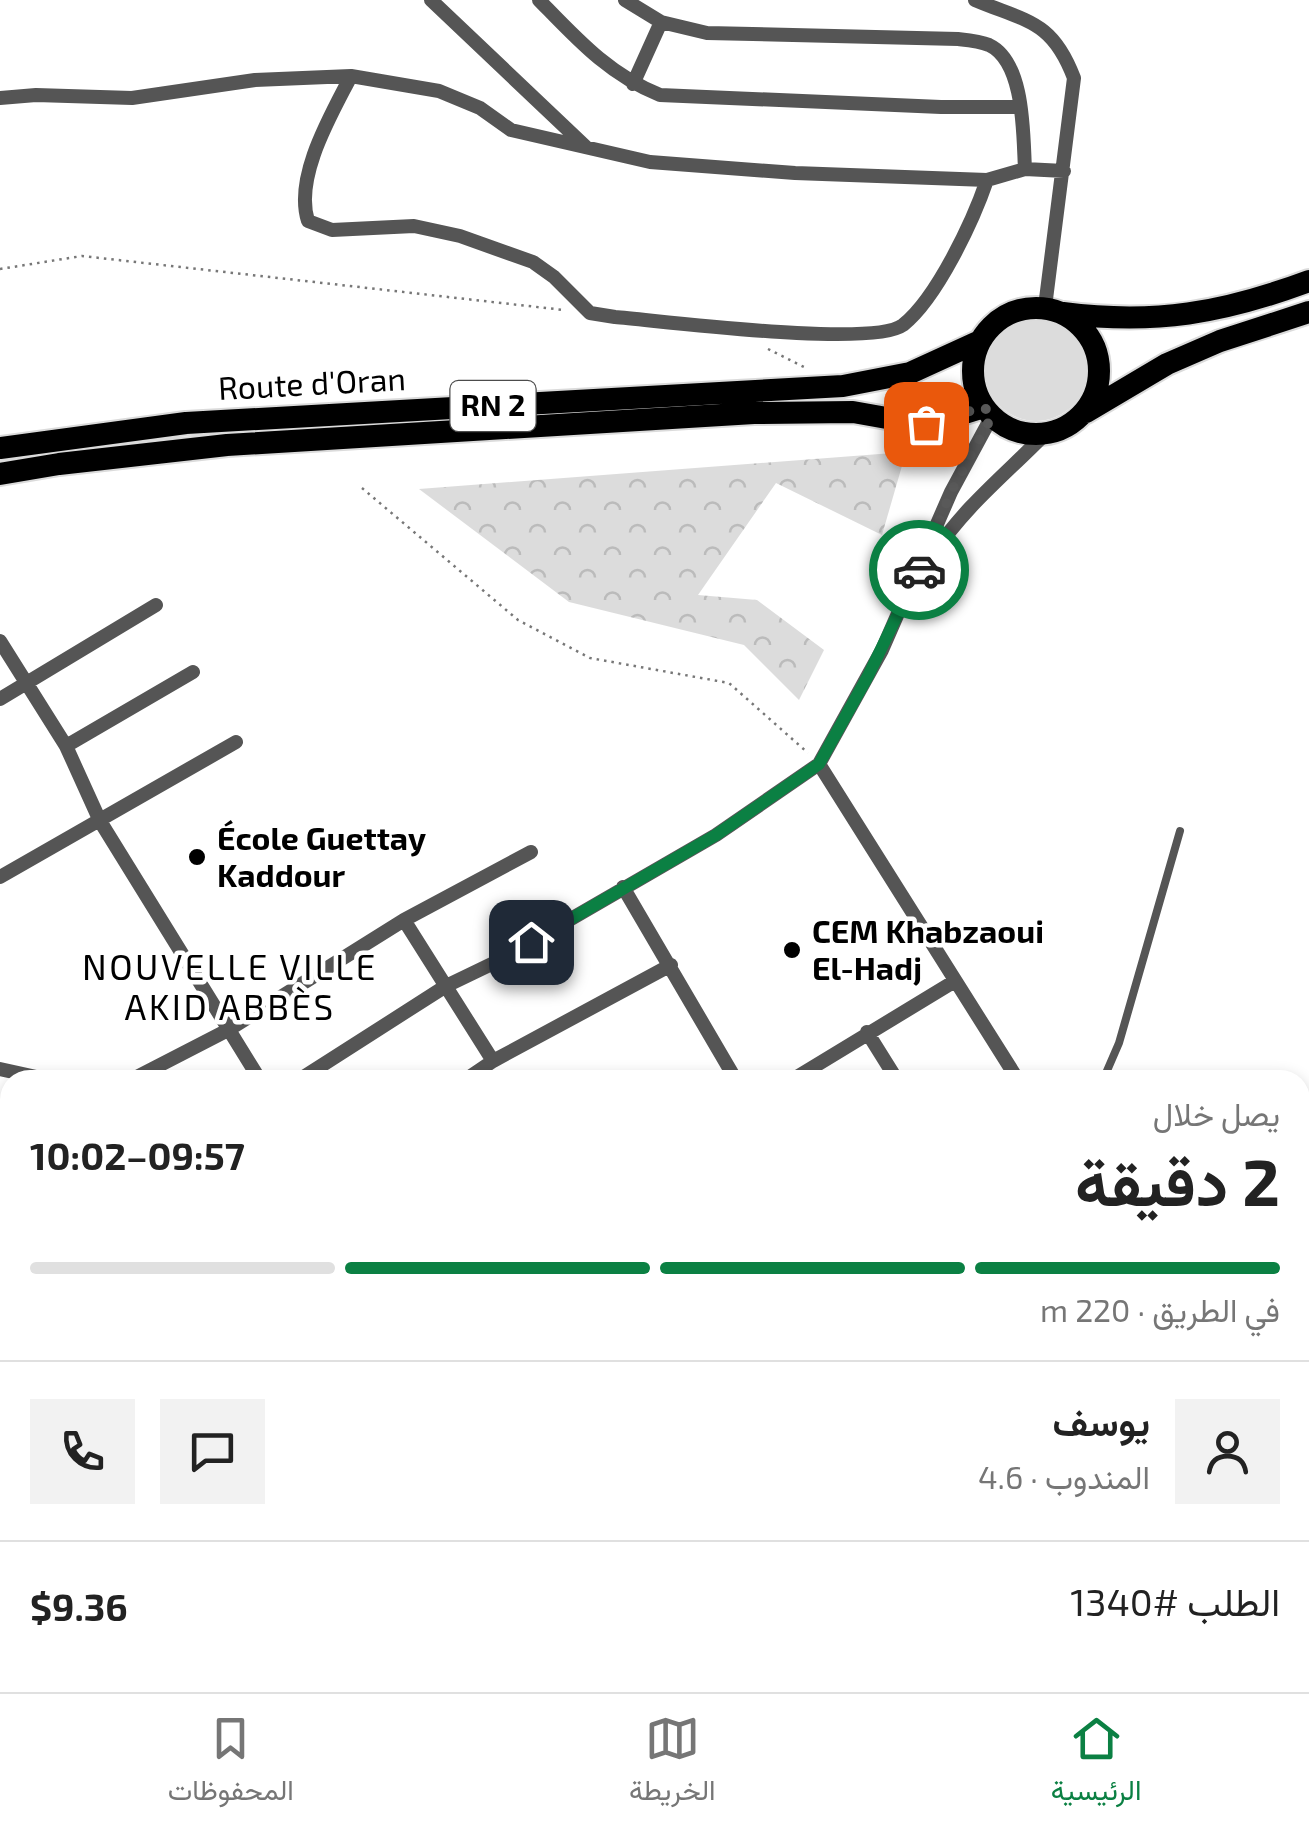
<!DOCTYPE html>
<html lang="ar">
<head>
<meta charset="utf-8">
<style>
  body { margin:0; font-family:"Exo 2",Vazirmatn,sans-serif; background:#f2f2f2; color:#222; direction:rtl; height:100vh; display:flex; flex-direction:column; font-size:38px; white-space:nowrap }
  * { box-sizing:border-box; margin:0 }
  p { font-size:32px; color:#767676 }
  .icon { flex:none; width:55px; height:55px; fill:none; stroke:currentColor; stroke-width:2; stroke-linecap:round; stroke-linejoin:round }
  .map { position:relative; flex:1; overflow:hidden; direction:ltr }
  .sheet { position:absolute; left:0px; top:1070px; width:1310px; height:622px; display:flex; flex-direction:column; background:#fff; border-radius:30px 30px 0 0; box-shadow:0 5px 15px #0003; direction:rtl }
  .sheet>* { flex:none }
  .pin { position:absolute; display:grid; place-items:center; width:85px; height:85px; color:#fff; margin:-42px; border-radius:20px; box-shadow:0 5px 15px #0006 }
  .courier { position:absolute; display:grid; place-items:center; width:100px; height:100px; margin:-50px; border:8px solid #0b8043; border-radius:50%; background:#fff; color:#222; box-shadow:0 2px 12px #0007 }
  .headline em { font-style:normal; font-weight:700 }
  .headline div { display:flex; flex-direction:column-reverse }
  .headline { display:flex; align-items:center; justify-content:space-between; height:170px; padding:0 30px }
  h1 { font-size:65px; font-weight:700; line-height:75px }
  .bar { display:grid; grid-template-columns:repeat(4,1fr); gap:15px 10px; align-content:center; height:120px; padding:0 30px }
  .bar i { height:12px; border-radius:8px; background:#e0e0e0 }
  .bar .current { background:#0b8043 }
  .bar p { grid-column:span 4 }
  .line { display:flex; align-items:center; gap:25px; padding:0 30px; border-top:2px solid #e0e0e0 }
  .line div { flex:1 }
  .round { display:grid; place-items:center; flex:none; width:105px; height:105px; border-radius:0px; background:#f2f2f2 }
  .dock { display:flex; justify-content:space-around; align-items:center; height:140px; border-top:2px solid #e0e0e0; background:#fff; font-size:28px; color:#767676 }
  .dock a { display:grid; justify-items:center; gap:5px }
  .dock .current { color:#0b8043 }
  .map>svg:first-child { display:block }
  .green { fill:#dcdcdc }
  .park { fill:url(#park-crowns) }
  .lines { fill:none; stroke-linecap:round; stroke-linejoin:round }
  .primary-casing { stroke:#dbdbdb; stroke-width:26 }
  .path { stroke:#777; stroke-width:2.5; stroke-dasharray:2.5 5; stroke-linecap:butt }
  .service { stroke:#555; stroke-width:8 }
  .minor { stroke:#555; stroke-width:14 }
  .primary { stroke:#000; stroke-width:22 }
  .rail-casing { stroke:#000; stroke-width:9 }
  .rail { stroke:#fff; stroke-width:5; stroke-dasharray:15; stroke-linecap:butt }
  .done { stroke:#595959; stroke-width:10; stroke-dasharray:0 18 }
  .route { stroke:#0b8043; stroke-width:12 }
  .poi-dot { fill:#000; stroke:#fff; stroke-width:4 }
  .labels { text-anchor:middle; stroke-width:9; stroke-linejoin:round; paint-order:stroke }
  .shield { fill:#fff; stroke:#4c4c4c; stroke-width:2.5 }
  .shield-label { font-size:30px; font-weight:bold; fill:#000 }
  .street-label { font-size:32px; fill:#000; stroke:#fff }
  .poi-label { font-size:32px; font-weight:bold; fill:#000; stroke:#fff; text-anchor:start }
  .neighbourhood-label { font-size:35px; letter-spacing:2.5px; fill:#000; stroke:#fff }
</style>
</head>
<body>
<div class="map">
<svg width="1309" height="1692" viewBox="0 0 1309 1692">
  <defs>
    <pattern id="park-crowns" width="20" height="18" patternUnits="userSpaceOnUse" patternTransform="scale(2.5)"><rect width="20" height="18" fill="#dcdcdc"/><path d="M2 6a3 3 0 1 1 6 0M12 15a3 3 0 1 1 6 0" fill="none" stroke="#bbb"/></pattern>
  </defs>
  <rect width="100%" height="100%" fill="#fff"/>
  <path class="green" d="M985 370a51 51 0 1 1 102 0a51 51 0 1 1-102 0Z"/>
  <path class="park" d="M906,452L882,535L776,483L698,595L757,600L824,650L799,700L744,645L569,602L419,489Z"/>
  <g class="lines">
    <g class="primary-casing">
      <path id="primary" d="M973 371a63 63 0 1 1 126 0a63 63 0 1 1-126 0Z
        M1063,313C1155,325 1223,313 1309,281
        M1086,412L1167,364L1220,341L1309,312
        M0,448L186,423L843,386L910,373L980,341
        M0,474L59,464L227,445L754,413L853,412L926,425L984,407"/>
    </g>
    <path class="path" d="M0,269L82,256L564,310
      M768,349L806,368
      M362,488L518,620L590,658L729,683L808,753
      M234,1682L305,1692
      M392,1692L409,1682
      M484,1692L545,1682"/>
    <path class="service" d="M1103,1080L1119,1043L1180,831
      M1077,1692L1096,1682"/>
    <path class="minor" d="M431,0L586,147
      M539,0C576,38 609,75 660,95L941,107H1020
      M625,0L661,22L707,33L958,39C968,40 980,41 989,45C1025,62 1023,135 1025,169
      M975,0C1027,22 1052,20 1074,78L1045,307
      M351,76C331,115 294,177 308,221L332,230L414,226L460,236L533,262L554,277L590,313L615,317C664,321 872,348 903,325C937,298 973,221 987,180
      M633,84L661,22
      M0,98L36,95L132,98L255,80L351,76L439,91L480,108L511,130L650,162L795,173L987,180L1025,169L1064,171
      M934,553C965,506 1007,473 1046,433
      M0,641L66,746L100,821L260,1080
      M0,699L156,605
      M66,746L193,672
      M819,764L1018,1080
      M0,877L236,742
      M623,887L736,1080
      M404,920L493,1061
      M867,1032L897,1080
      M0,1069L50,1080
      M131,1080L228,1030L404,920L531,852
      M299,1080L446,986L500,960L716,835L819,764L882,650L951,492L992,416
      M465,1080L493,1061L671,965
      M792,1080L955,981
      M0,1240L10,1258
      M0,1358L10,1351
      M0,1423L10,1440
      M1300,1444L1309,1448
      M1300,1460L1309,1474
      M0,1628L10,1630
      M980,1692L994,1682
      M1280,1692L1296,1682"/>
    <use href="#primary" class="primary"/>
    <g class="rail-casing">
      <path id="rail" d="M1300,1314L1309,1304
        M732,1692L758,1682"/>
    </g>
    <use href="#rail" class="rail"/>
  </g>
  <g class="lines">
    <path class="done" d="M919,570L951,492L992,416L984,407L926,424"/>
    <path class="route" d="M531,942L716,835L819,764L868,676L919,570"/>
  </g>
  <g class="poi-dot">
    <circle cx="197" cy="857" r="10"/>
    <circle cx="792" cy="950" r="10"/>
  </g>
  <g class="labels">
    <rect class="shield" x="450.5" y="381" width="85" height="50" rx="8"/>
    <g class="shield-label">
      <text x="493" y="416">RN 2</text>
    </g>
    <g class="street-label">
      <text transform="translate(312 384) rotate(-3)" y="11">Route d'Oran</text>
    </g>
    <g class="poi-label">
      <text x="217" y="850">École Guettay<tspan x="217" dy="37">Kaddour</tspan></text>
      <text x="812" y="943">CEM Khabzaoui<tspan x="812" dy="37">El-Hadj</tspan></text>
    </g>
    <g class="neighbourhood-label">
      <text x="230" y="980">NOUVELLE VILLE<tspan x="230" dy="40">AKID ABBÈS</tspan></text>
    </g>
  </g>
</svg>
<div class="pin" style="left:926px;top:424px;background:#ea580c"><svg class="icon" aria-label="bag" viewBox="0 0 24 24"><path d="M5 8h14l-1 12H6zM9 8a3 3 0 0 1 6 0"/></svg></div>
<div class="pin" style="left:531px;top:942px;background:#1f2937"><svg class="icon" aria-label="home" viewBox="0 0 24 24"><path d="M3 11l9-7 9 7M6 9v11h12V9"/></svg></div>
<div class="courier" style="left:919px;top:570px"><svg class="icon" aria-label="car" viewBox="0 0 24 24"><path d="M5 17H2v-5l4-1 3-4h7l3 4 3 1v5h-3M9 17h6M6 11h13"/><circle cx="7" cy="17" r="2"/><circle cx="17" cy="17" r="2"/></svg></div>
<section class="sheet">
<div class="headline"><div><h1>2 دقيقة</h1><p>يصل خلال</p></div><em>09:57–10:02</em></div>
<div class="bar"><i class="current"></i><i class="current"></i><i class="current"></i><i></i><p>في الطريق · 220 m</p></div>
<div class="line" style="height:180px"><a class="round"><svg class="icon" aria-label="person" viewBox="0 0 24 24"><circle cx="12" cy="8" r="4"/><path d="M4 21q1-7 8-7t8 7"/></svg></a><div><b>يوسف</b><p>المندوب · 4.6</p></div><a class="round"><svg class="icon" aria-label="chat" viewBox="0 0 24 24"><path d="M4 5h16v11H9l-5 4z"/></svg></a><a class="round"><svg class="icon" aria-label="phone" viewBox="0 0 24 24"><path d="M5 4h4l2 5-3 2q2 4 5 5l2-3 5 2v4C11 20 4 13 5 4z"/></svg></a></div>
<div class="line" style="height:130px"><div>الطلب #1340</div><b>$9.36</b></div>
</section>
</div>
<nav class="dock">
<a class="current"><svg class="icon" aria-label="home" viewBox="0 0 24 24"><path d="M3 11l9-7 9 7M6 9v11h12V9"/></svg>الرئيسية</a>
<a><svg class="icon" aria-label="map" viewBox="0 0 24 24"><path d="M3 6l6-2 6 2 6-2v14l-6 2-6-2-6 2zM9 4v14M15 6v14"/></svg>الخريطة</a>
<a><svg class="icon" aria-label="saved" viewBox="0 0 24 24"><path d="M7 4h10v16l-5-4-5 4z"/></svg>المحفوظات</a>
</nav>
</body>
</html>
